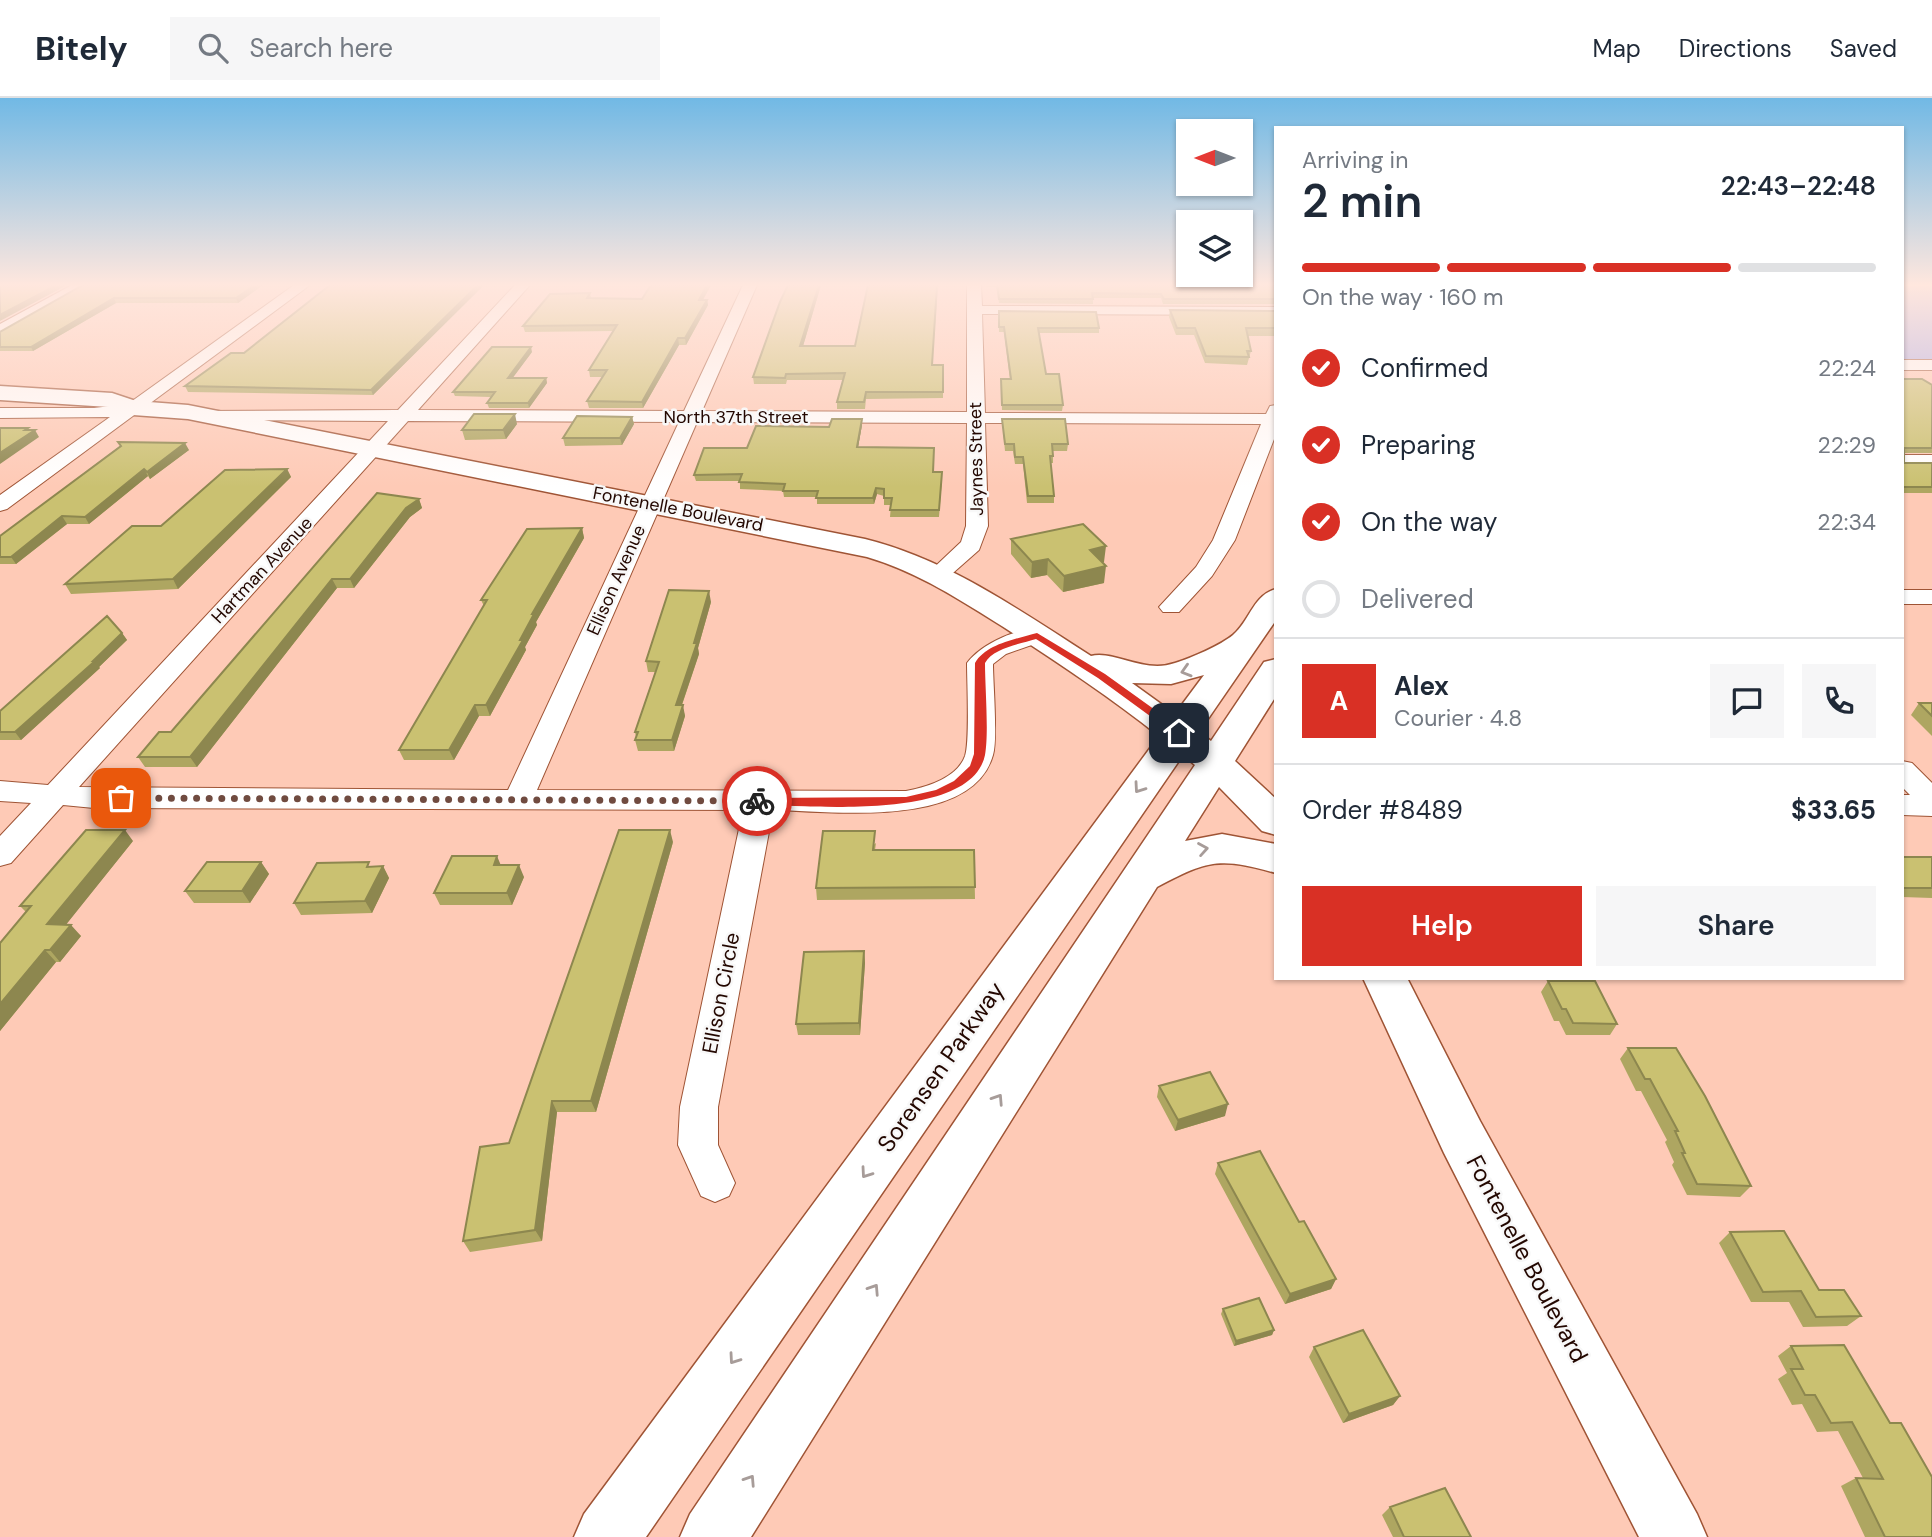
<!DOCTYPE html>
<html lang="en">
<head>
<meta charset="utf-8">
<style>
  body { margin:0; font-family:"DM Sans",sans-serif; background:#f6f6f7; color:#1f2937; height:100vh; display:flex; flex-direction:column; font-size:26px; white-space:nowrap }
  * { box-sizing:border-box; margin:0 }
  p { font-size:23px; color:#747a83 }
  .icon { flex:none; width:38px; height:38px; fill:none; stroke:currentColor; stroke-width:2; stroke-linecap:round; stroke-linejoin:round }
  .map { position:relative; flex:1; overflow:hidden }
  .sheet { position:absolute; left:1274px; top:28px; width:630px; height:854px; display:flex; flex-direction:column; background:#fff; border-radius:0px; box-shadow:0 2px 5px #0004 }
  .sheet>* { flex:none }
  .needle { width:46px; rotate:270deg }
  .tools { position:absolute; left:1176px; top:21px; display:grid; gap:14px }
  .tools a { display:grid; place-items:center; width:77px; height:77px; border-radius:0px; background:#fff; box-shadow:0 2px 5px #0004; font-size:35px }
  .pin { position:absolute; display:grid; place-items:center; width:60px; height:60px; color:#fff; margin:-30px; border-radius:14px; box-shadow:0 4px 10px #0006 }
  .courier { position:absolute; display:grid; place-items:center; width:70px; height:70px; margin:-35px; border:5px solid #d93025; border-radius:50%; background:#fff; color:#222; box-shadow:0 2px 9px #0007 }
  .summary em { font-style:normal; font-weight:600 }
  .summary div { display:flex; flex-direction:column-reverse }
  .summary { display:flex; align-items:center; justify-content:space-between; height:119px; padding:0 28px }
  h1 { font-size:46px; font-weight:600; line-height:52px }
  .bar { display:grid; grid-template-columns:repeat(4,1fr); gap:10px 7px; align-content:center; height:84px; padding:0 28px }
  .bar i { height:9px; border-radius:5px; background:#e0e1e3 }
  .bar .active { background:#d93025 }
  .bar p { grid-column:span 4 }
  .line { display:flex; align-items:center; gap:18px; padding:0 28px; border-top:2px solid #e0e1e3 }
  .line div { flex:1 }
  .round { display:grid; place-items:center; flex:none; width:74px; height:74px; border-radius:0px; background:#f6f6f7 }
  ol { padding:0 28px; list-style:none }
  li { display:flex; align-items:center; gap:21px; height:77px }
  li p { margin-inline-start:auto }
  li .icon { padding:7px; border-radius:50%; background:#d93025; color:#fff; stroke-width:4 }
  li:last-child { color:#747a83 }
  li i { width:38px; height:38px; border:4px solid #e0e1e3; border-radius:50% }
  .cta { display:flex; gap:14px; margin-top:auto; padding:14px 28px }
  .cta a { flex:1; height:80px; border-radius:0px; background:#d93025; color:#fff; font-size:28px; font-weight:600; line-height:80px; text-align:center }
  .cta a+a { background:#f6f6f7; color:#1f2937 }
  header { display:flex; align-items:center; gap:42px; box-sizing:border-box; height:98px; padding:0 35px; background:#fff; border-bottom:2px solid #e0e1e3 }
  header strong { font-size:33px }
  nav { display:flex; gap:38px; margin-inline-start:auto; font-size:24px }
  .search { width:490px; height:63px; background:#f6f6f7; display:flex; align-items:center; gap:18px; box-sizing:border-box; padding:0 24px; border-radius:0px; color:#747a83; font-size:26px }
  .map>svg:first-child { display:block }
  .green { fill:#aaacea }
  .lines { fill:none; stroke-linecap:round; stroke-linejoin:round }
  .minor-casing { stroke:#9f5435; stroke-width:2 }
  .major-casing { stroke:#9f5435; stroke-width:3 }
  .minor { fill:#fff; fill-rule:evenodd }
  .major { fill:#fff; fill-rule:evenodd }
  .wall { fill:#aea661 }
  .shaded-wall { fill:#8d874f }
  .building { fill:#cac171; stroke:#8d874f; stroke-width:2 }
  .oneway { stroke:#a79c99 }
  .route { fill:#d93025 }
  .done { stroke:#704b40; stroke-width:7; stroke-dasharray:0 12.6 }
  .labels { text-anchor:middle; stroke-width:5; stroke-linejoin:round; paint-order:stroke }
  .far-street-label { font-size:18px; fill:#230700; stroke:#f8f8f8 }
  .street-label { font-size:21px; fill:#230700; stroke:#f8f8f8 }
  .near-street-label { font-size:24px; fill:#230700; stroke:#f8f8f8 }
</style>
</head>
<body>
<header>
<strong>Bitely</strong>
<div class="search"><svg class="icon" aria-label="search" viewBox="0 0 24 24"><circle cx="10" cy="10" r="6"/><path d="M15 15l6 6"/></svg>Search here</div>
<nav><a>Map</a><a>Directions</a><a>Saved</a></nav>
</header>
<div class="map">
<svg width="1932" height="1439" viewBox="0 0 1932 1439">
  <rect width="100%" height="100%" fill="#fecab6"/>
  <path class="green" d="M1902,187H1932V262H1902Z"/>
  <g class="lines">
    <g class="minor-casing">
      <path id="minor" d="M72,187H90L0,237V226Z
        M294,187H310L7,411L0,413V397L110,319L0,320V310H94L128,306Z
        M515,187H530L418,312L684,313L743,187H757L702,313L967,314V187H981L982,208L1276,209V217L982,216L985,315L1266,316L1270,308L1276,307V336L1235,442L1212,478L1179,514H1163L1159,509L1196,469L1213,442L1261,326L985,325L988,428L979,452L945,482H929L926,477L961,444L966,428L967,325L697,324L537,692L906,693C927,689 957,680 965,658C970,643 967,584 967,565C981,546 1022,526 1046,532L1049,537L1046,542L1006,556L993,566C993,586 998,641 993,657C972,732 831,713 773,712L718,1009V1047L735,1085L729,1098L715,1104L701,1098L678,1047L680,1009L743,712L94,710L63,707L11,765L0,768V738L31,705L0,703V683L48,687L388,323L200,322L191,317L194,313L398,312ZM408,323L679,324L508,692L79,689Z
        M1902,262H1932V272H1902Z
        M1902,357H1932V369H1902Z
        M1902,492H1932V506H1902Z
        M1902,663L1912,665L1932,685V718L1902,717V697H1910L1902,689Z"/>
    </g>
    <g class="major-casing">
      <path id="major" d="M0,288L112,295L136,303L188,307L865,441C949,462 1019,512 1091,558C1114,552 1144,576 1175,565C1191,560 1221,547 1233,537C1250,523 1253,497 1276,491V522L1199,634L1211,643L1264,564L1276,561V598L1235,663L1276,701V737L1262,733L1219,689L1185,743L1222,736L1276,746V775C1219,759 1208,762 1157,789L751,1439H680L690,1416L1195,667L1183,657L646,1439H574L584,1416L1159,638C1110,599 1057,564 1005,530C960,502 918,474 867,459L188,321L133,317L109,309L0,302ZM1204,577L1175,616L1132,585L1171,586Z
        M1363,880H1407L1480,1023L1697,1416L1707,1439H1639L1444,1055Z"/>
    </g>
    <use href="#minor" class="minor"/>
    <use href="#major" class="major"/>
  </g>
  <path class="wall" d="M83,187H263L238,205H116L33,253H0V234Z
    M330,187H484L373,297L188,294L185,288L244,255Z
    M651,187H711L703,202H707L708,207L686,247H679L643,310H589L587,303L603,279H590L589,272L613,233L525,234L523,228L590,195L591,200L642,201Z
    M788,187H821L803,248H855L868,187H938L932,267H943V300L866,301L865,311H837V304L843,282H787L786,286H754L753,279Z
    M987,187H1276V206H1163L1161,200H1093V206L999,205L997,189H987Z
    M1170,212L1276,213V238H1247L1251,253L1247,267L1205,265L1194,237H1176L1169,219Z
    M999,213L1099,230V235H1039L1046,276L1063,307L1062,313L1002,312L1001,281H1010L1004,234H999Z
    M532,254L512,280H546L547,285L529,310H489L487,305L491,299L455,298L453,294Z
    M1902,281L1932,287V355H1904V365H1932V395H1902Z
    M632,319L634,326L622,347L565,348L563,340Z
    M862,321V327L858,349L933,374L942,381L939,419H890L891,407H884V398L877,396L874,406H817V399H784L783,393L740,391V383H696L694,377L747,350Z
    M1002,321L1068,346L1067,353H1053V365H1050L1054,398V405H1027L1023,366H1015L1013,353H1005Z
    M517,326L506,341L465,342L462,332Z
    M118,344L189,352L150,381L148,378L89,426H67L16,466H0V438L120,348Z
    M287,371L291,379L178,491L71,496L65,486L161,428Z
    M377,395L419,401L422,410L410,419L354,490H337L197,669H145L138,659L171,634Z
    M582,430L584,440L536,524L537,527L525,549L526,552L490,618H479L454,662H404L399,652L484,508L481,502Z
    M1011,441L1104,464L1102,465L1104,485L1063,494L1047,477L1031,480L1011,456Z
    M711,504L698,550L699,556L682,607L685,618L674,653H638L635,642L636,639L635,634L655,574H648L646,563Z
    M122,535L127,542L99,569L100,570L21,642H0V613Z
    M1919,605H1932V638L1911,617Z
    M133,743L66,826L81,838L60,864H56L0,933V845L26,814L20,808Z
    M673,744L596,1014H557L542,1143L470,1154L463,1143L509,1045Z
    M876,745L875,752H974L975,801L817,802L816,790Z
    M1902,759H1932V800L1902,799Z
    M261,764L269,776L250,805H194L185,793Z
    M501,767L524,779L512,807H440L434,795Z
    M383,768L389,780L372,815L301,817L294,805L371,769Z
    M864,853L865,865L860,937H798L796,926Z
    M1477,880H1530V881Z
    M1548,883L1617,926L1610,937H1566L1559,923H1554L1541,894Z
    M1628,950L1751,1088L1740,1099L1687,1097L1672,1067L1674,1064L1665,1044L1667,1042L1641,993H1636L1620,961Z
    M1159,988L1225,1018L1175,1033L1157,999Z
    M1218,1065L1336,1181L1331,1191L1285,1206L1215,1076Z
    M1730,1134L1819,1192L1861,1218L1847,1228L1803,1229L1789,1204H1751L1719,1145Z
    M1223,1211L1274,1232L1272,1237L1234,1248L1221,1216Z
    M1844,1247L1932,1439H1865L1841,1388L1856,1380H1863L1838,1333L1817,1334L1802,1306L1792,1307L1778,1281L1787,1275L1778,1258L1791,1248Z
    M1314,1249L1400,1298L1393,1307L1343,1325L1309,1259Z
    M1390,1409L1471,1439H1393L1382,1417Z"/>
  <path class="shaded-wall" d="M57,187H67L0,223V217Z
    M255,187H263L238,205L236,200Z
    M478,187H484L373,297L371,292Z
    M707,187H711L700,207L699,202Z
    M819,187H821L801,255L800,248Z
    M114,200L116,205L33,253L31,249Z
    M707,202L708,207L686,247L685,240Z
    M678,240L679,247L643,310L642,304Z
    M531,249L532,254L509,285L508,280Z
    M546,280L547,285L529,310L528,305Z
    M515,316L517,326L506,341L503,332Z
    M632,319L634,326L622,347L620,340Z
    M862,321V327L857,355V349Z
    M28,330L30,335L35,332L39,339L0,366V355Z
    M185,345L189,352L150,381L147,374Z
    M144,371L148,378L89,426L85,419Z
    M287,371L291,379L178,491L173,481Z
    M876,390L877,396L874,406L873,400Z
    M419,401L422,410L410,419L354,490L350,481L406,410Z
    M62,418L67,426L16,466L11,459Z
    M582,430L584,440L536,524L537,527L525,549L526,552L490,618L486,607L520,542L532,516Z
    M1106,448L1104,464L1088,468L1090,452Z
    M1048,461L1047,477L1031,480L1032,464Z
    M1106,468L1104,485L1063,494L1064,478Z
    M332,481L337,490L197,669L190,659Z
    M709,493L711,504L698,550L699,556L678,618L676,607Z
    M122,535L127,542L99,569L100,570L21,642L15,634Z
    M475,607L479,618L454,662L449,652Z
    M683,607L685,618L674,653L672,642Z
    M125,732L133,743L57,838L47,826Z
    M670,732L673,744L596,1014L591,1003Z
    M497,758L502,770L494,767Z
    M261,764L269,776L250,805L242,793Z
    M519,767L524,779L512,807L507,795Z
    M383,768L389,780L372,815L365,803Z
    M71,827L81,838L60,864L50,852Z
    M45,852L56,864L0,933V906Z
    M864,853L865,865L860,937L859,925Z
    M552,1003L557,1014L542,1143L535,1132Z
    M1228,1006L1225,1018L1175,1033L1178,1022Z
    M1336,1181L1331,1191L1285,1206L1290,1196Z
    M1274,1232L1272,1237L1234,1248L1236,1243Z
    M1400,1298L1393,1307L1343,1325L1349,1316Z"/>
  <path class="building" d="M0,187H57L0,217Z
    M83,187H255L236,200H114L31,249H0V234Z
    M330,187H478L371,292L185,288L231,255H244Z
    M651,187H707L699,202H707L685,240H678L642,304L587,303L607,272H589L617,227L523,228L550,196L590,195L587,200L642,201Z
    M788,187H819L800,248H855L868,187H937L932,267H943V294H866L864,304H837L845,275L786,276L785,280L753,279L780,204Z
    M997,187H1276V201H1164L1161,196L1092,195L1093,201H999Z
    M1170,212L1276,213V230H1246L1251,253H1247L1249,259L1206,258L1195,230H1177Z
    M999,213L1096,214L1099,230H1038L1046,276H1059L1063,307H1002L1001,281H1011L1004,229H999Z
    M492,249H531L508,280H546L528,305H487L495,294H453Z
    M1902,281H1922L1932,287V350H1904V365H1932V389H1902Z
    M474,316H515L503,332H462Z
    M577,318L632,319L620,340H563Z
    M832,321H862L857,349L934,350L933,374H942L939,412H890L892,400H884V391L876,390L873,400H816L818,393H783L785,386L739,384L742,376L694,377L704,350H747L756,328L829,329Z
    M1002,321H1065L1068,346H1052L1053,358H1050L1054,398H1028L1023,359H1015L1014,346H1005Z
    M0,330H28L25,332H35L0,355Z
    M118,344L185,345L147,374L144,371L85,419L62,418L11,459H0V438L121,348Z
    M287,371L173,481L65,486L132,428H161L225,372Z
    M377,395L419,401L406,410L350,481H332L190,659H138L159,634H171Z
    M1083,426L1106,448L1090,452L1106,468L1064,478L1048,461L1032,464L1011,441Z
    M582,430L532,516H534L520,542H523L486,607H475L449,652H399L487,502H481L527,431Z
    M669,492L709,493L694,545H697L676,607H683L672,642H635L638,634H635L659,564L646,563Z
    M107,518L122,535L93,563H95L15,634H0V613Z
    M1919,605H1932V618Z
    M86,732H125L47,826L71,827L50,852H45L0,906V845L31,808H20Z
    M619,732H670L591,1003H552L535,1132L463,1143L480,1049L509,1045Z
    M823,733H875L873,752H974L975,789L816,790Z
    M452,758H497L494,767H519L507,795H434Z
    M1902,759H1932V790H1902Z
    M207,764H261L242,793H185Z
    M369,764L367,769L383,768L365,803L294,805L317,765Z
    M864,853L859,925L796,926L804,854Z
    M1548,883H1595L1617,926L1573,925L1566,911H1562Z
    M1628,950H1676L1705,998L1751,1088L1697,1086L1682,1055H1685L1675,1033H1678L1650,981H1645Z
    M1210,974L1228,1006L1178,1022L1159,988Z
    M1260,1053L1299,1124L1304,1123L1336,1181L1290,1196L1218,1065Z
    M1784,1133L1819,1192H1844L1861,1218L1816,1219L1801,1193L1763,1194L1730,1134Z
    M1259,1200L1274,1232L1236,1243L1223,1211Z
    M1363,1232L1400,1298L1349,1316L1314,1249Z
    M1844,1247L1890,1325H1901L1932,1379V1439H1885L1856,1380L1883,1381L1852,1324L1831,1325L1815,1297H1805L1791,1271H1803L1791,1248Z
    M1445,1390L1471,1439H1404L1390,1409Z"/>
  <defs><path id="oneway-chevron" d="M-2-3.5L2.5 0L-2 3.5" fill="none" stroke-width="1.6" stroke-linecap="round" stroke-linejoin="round" transform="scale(1.75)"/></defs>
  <g class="oneway">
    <use href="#oneway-chevron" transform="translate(1186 573) rotate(163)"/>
    <use href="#oneway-chevron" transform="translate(1139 690) rotate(125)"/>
    <use href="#oneway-chevron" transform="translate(1203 751) rotate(-10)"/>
    <use href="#oneway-chevron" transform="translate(998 1001) rotate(-57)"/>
    <use href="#oneway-chevron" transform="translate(866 1075) rotate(125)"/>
    <use href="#oneway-chevron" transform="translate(874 1191) rotate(-57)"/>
    <use href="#oneway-chevron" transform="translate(734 1261) rotate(125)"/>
    <use href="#oneway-chevron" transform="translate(750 1382) rotate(-57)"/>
  </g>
  <linearGradient id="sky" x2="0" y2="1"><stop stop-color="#71b9e5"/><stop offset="0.48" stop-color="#ffe7de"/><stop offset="1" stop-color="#ffe7de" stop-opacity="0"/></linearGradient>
  <rect width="1932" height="389" fill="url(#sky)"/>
  <path class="route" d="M1037,535L1105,576L1183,632V637H1176L1098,580L1036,541C1020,546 993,550 985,565C985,589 989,635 985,657C971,724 809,707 757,707L752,703L757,700L906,699L936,692L954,683L970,668L974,656L975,565C986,546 1016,541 1037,535Z"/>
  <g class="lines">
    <path class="done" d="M121,700L757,703"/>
  </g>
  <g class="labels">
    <g class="far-street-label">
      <text x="736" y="325">North 37th Street</text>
      <text transform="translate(976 361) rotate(-91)" y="6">Jaynes Street</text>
      <text transform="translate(678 411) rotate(11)" y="6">Fontenelle Boulevard</text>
      <text transform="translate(262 472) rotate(-47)" y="6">Hartman Avenue</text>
      <text transform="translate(616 482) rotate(-66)" y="6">Ellison Avenue</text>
    </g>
    <g class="street-label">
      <text transform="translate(721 895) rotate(-79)" y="7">Ellison Circle</text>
    </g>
    <g class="near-street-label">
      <text transform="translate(941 969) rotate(-55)" y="8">Sorensen Parkway</text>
      <text transform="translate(1527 1161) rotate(62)" y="8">Fontenelle Boulevard</text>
    </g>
  </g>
</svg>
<div class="tools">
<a><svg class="needle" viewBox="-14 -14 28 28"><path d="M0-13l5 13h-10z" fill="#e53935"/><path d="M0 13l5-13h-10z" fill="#747a83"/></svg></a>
<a><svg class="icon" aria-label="layers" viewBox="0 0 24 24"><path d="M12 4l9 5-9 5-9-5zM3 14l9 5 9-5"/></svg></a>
</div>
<div class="pin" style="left:121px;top:700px;background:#ea580c"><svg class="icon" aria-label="bag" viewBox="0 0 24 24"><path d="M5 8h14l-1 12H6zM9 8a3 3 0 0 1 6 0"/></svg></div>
<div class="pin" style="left:1179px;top:635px;background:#1f2937"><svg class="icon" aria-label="home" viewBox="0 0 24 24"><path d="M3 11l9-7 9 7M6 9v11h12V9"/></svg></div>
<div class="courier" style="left:757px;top:703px"><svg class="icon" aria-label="bike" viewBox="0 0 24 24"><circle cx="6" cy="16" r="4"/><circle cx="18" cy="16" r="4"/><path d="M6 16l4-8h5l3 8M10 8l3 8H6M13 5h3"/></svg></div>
<section class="sheet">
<div class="summary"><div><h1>2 min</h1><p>Arriving in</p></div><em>22:43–22:48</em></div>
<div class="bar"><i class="active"></i><i class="active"></i><i class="active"></i><i></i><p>On the way · 160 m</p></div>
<ol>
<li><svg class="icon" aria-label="check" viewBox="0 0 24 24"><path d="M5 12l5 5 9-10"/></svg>Confirmed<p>22:24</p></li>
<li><svg class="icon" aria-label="check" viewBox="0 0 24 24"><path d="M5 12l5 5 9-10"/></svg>Preparing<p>22:29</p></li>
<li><svg class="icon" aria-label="check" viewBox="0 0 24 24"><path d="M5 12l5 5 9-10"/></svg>On the way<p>22:34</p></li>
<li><i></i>Delivered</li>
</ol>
<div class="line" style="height:126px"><b class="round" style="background:#d93025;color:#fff">A</b><div><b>Alex</b><p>Courier · 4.8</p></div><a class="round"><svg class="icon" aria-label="chat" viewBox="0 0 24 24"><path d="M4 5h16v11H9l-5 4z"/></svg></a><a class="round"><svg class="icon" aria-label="phone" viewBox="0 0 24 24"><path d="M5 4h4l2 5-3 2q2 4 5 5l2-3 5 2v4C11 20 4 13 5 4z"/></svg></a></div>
<div class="line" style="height:91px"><div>Order #8489</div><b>$33.65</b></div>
<div class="cta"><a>Help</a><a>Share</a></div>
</section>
</div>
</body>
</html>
